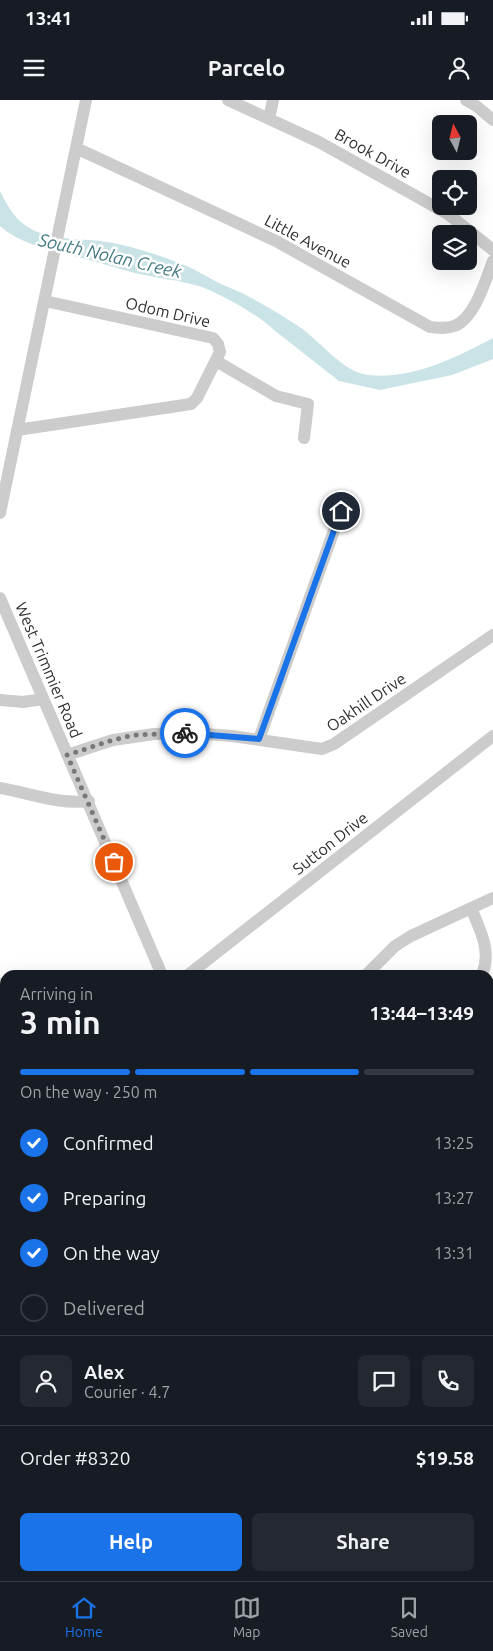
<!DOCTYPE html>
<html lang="en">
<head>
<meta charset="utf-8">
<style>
  body { margin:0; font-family:Ubuntu,sans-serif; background:#242831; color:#f1f3f6; height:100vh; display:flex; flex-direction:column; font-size:19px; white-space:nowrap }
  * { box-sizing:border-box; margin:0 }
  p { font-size:16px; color:#9ea1a6 }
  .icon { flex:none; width:28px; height:28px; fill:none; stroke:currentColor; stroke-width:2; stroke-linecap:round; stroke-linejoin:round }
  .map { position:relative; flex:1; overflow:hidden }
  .details { position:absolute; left:0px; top:870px; width:494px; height:611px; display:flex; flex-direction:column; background:#171b24; border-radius:15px 15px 0 0; box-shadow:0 5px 20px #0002 }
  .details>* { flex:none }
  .needle { width:32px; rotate:353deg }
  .tools { position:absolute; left:432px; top:15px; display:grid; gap:10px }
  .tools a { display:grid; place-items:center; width:45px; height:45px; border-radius:8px; background:#171b24; box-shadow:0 5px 20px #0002; font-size:25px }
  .pin { position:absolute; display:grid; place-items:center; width:42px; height:42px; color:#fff; margin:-21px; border:2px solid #fff; border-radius:50%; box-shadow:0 1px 5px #0007 }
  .courier { position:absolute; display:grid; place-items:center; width:50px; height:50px; margin:-25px; border:4px solid #1a73e8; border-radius:50%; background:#fff; color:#222; box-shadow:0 1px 6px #0007 }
  .head em { font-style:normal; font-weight:700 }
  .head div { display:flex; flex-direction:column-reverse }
  .head { display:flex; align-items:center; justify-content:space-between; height:85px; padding:0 20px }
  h1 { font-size:32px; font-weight:700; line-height:38px }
  .bar { display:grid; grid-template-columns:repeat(4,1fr); gap:8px 5px; align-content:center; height:60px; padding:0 20px }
  .bar i { height:6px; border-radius:4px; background:#363941 }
  .bar .current { background:#1a73e8 }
  .bar p { grid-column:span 4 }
  .line { display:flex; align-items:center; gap:12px; padding:0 20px; border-top:1px solid #363941 }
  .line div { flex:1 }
  .round { display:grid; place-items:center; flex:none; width:52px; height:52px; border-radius:8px; background:#242831 }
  ol { padding:0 20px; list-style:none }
  li { display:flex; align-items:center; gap:15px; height:55px }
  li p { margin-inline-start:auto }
  li .icon { padding:5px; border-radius:50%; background:#1a73e8; color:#fff; stroke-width:4 }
  li:last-child { color:#9ea1a6 }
  li i { width:28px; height:28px; border:2px solid #363941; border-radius:50% }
  .action { display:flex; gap:10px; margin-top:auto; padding:10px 20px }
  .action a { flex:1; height:58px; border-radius:8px; background:#1a73e8; color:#fff; font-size:20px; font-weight:700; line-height:58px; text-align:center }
  .action a+a { background:#242831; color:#f1f3f6 }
  .status { display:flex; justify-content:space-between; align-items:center; height:35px; padding:0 25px; background:#171b24; direction:ltr }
  .status svg { height:14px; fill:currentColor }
  header { display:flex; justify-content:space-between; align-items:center; height:65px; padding:0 20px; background:#171b24; font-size:22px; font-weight:700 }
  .menu { display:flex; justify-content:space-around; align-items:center; height:70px; border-top:1px solid #363941; background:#171b24; font-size:14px; color:#9ea1a6 }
  .menu a { display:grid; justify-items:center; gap:2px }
  .menu .current { color:#1a73e8 }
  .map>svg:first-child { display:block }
  .green { fill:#e5e8dc }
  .water { fill:#cae3e6 }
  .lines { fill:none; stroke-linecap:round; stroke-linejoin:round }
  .minor { stroke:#ccc; stroke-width:12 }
  .done { stroke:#787878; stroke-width:5; stroke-dasharray:0 9 }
  .route { stroke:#1a73e8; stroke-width:6 }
  .labels { text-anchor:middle; stroke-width:5; stroke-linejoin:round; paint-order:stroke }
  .street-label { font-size:16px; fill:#2f2f2f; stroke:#fff }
  .water-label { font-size:18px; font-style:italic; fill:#437a82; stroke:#fff }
</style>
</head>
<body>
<div class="status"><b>13:41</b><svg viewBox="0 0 49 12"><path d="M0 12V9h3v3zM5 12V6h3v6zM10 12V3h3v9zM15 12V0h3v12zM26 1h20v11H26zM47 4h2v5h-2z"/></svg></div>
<header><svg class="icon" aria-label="menu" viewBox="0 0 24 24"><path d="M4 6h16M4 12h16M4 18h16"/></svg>Parcelo<svg class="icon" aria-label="person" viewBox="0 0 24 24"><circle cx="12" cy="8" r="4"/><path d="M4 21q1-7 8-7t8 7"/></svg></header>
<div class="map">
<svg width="493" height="1481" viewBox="0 0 493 1481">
  <rect width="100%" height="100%" fill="#fff"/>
  <path class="green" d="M0,1115L5,1116V1266L0,1265Z"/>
  <path class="water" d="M0,91C4,99 9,109 16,117C39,143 77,137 108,142C131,146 163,156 184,165C197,170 209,178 221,184C228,187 235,190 242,193C261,203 280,214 298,226C320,240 342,272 368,275C412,280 455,258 493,238V259L452,275L380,290L339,281L274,230C259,215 219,193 199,186C178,180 156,178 135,173C116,168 96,161 77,157C51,150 20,144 0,126Z"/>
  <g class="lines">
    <path class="minor" d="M228,0L319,42L448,114L493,150
      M466,0L475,5L493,20
      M269,19L273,0
      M76,48L276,141L430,227C439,228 446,229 454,226C474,220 486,179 493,161
      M216,261L276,296L308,304L304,338
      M17,330L191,304L197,298L220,252L218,244L213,238L45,201
      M0,413L86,0
      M0,498L162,875
      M0,600L23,602L43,599
      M259,639L341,411
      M67,655L113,640L154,634L192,633L232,636L322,649L334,644L493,535
      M0,688C29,693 59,705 89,701
      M471,808C480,830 492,851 482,875
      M188,875L493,636
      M366,875L395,846L411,836L493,798
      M0,884L5,896
      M489,989L493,990
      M0,1018L5,1016
      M489,1244H493
      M0,1276L5,1277
      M489,1377L493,1351
      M86,1481L87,1476
      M475,1481L476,1476"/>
  </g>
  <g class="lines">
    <path class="done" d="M114,762L67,655L113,640L134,635L185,633"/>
    <path class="route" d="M185,633L259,639L341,411"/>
  </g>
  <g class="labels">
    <g class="street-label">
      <text transform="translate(373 53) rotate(29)" y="6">Brook Drive</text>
      <text transform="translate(308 141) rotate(28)" y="6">Little Avenue</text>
      <text transform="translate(168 212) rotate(13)" y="6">Odom Drive</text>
      <text transform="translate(49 570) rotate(67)" y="6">West Trimmier Road</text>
      <text transform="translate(366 602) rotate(-34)" y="6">Oakhill Drive</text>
      <text transform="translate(330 743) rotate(-38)" y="6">Sutton Drive</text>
    </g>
    <g class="water-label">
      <text transform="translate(110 156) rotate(13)" y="6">South Nolan Creek</text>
    </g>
  </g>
</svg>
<div class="tools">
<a><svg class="needle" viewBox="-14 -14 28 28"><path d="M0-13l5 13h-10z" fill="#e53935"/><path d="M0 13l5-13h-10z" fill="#9ea1a6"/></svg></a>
<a><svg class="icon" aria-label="locate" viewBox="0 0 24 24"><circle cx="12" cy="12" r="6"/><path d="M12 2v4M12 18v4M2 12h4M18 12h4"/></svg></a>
<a><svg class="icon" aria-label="layers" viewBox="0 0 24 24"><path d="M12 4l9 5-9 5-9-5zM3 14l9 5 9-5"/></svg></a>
</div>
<div class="pin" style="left:114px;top:762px;background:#ea580c"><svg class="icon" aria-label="bag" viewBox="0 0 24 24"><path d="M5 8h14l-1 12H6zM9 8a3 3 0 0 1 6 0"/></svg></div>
<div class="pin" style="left:341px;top:411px;background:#1f2937"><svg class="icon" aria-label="home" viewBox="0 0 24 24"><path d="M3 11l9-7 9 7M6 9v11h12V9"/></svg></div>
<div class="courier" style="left:185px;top:633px"><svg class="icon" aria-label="bike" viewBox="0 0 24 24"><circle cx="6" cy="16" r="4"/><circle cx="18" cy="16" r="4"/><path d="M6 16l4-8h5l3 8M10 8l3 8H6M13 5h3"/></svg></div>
<section class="details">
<div class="head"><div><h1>3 min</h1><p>Arriving in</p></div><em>13:44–13:49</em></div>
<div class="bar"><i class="current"></i><i class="current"></i><i class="current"></i><i></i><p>On the way · 250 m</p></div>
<ol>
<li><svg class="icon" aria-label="check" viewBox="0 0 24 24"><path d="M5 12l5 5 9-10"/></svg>Confirmed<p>13:25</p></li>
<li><svg class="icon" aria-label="check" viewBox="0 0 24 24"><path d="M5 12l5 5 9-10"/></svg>Preparing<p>13:27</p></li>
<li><svg class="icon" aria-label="check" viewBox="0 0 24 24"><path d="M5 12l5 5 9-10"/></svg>On the way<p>13:31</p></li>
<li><i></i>Delivered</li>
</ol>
<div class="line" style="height:90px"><a class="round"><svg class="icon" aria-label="person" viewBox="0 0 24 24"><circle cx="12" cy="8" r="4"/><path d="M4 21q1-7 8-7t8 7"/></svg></a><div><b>Alex</b><p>Courier · 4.7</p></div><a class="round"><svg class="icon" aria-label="chat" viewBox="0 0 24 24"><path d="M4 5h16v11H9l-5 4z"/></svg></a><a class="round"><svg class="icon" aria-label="phone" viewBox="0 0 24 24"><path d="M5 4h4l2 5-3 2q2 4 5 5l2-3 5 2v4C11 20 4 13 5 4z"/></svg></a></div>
<div class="line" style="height:65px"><div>Order #8320</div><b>$19.58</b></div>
<div class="action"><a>Help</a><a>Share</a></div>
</section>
</div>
<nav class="menu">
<a class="current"><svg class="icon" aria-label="home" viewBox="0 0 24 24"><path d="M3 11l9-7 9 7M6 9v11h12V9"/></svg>Home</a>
<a><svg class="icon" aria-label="map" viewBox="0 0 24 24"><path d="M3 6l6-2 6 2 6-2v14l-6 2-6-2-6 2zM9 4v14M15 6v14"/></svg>Map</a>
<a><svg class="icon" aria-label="saved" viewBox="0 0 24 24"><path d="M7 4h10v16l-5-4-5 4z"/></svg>Saved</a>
</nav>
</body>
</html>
